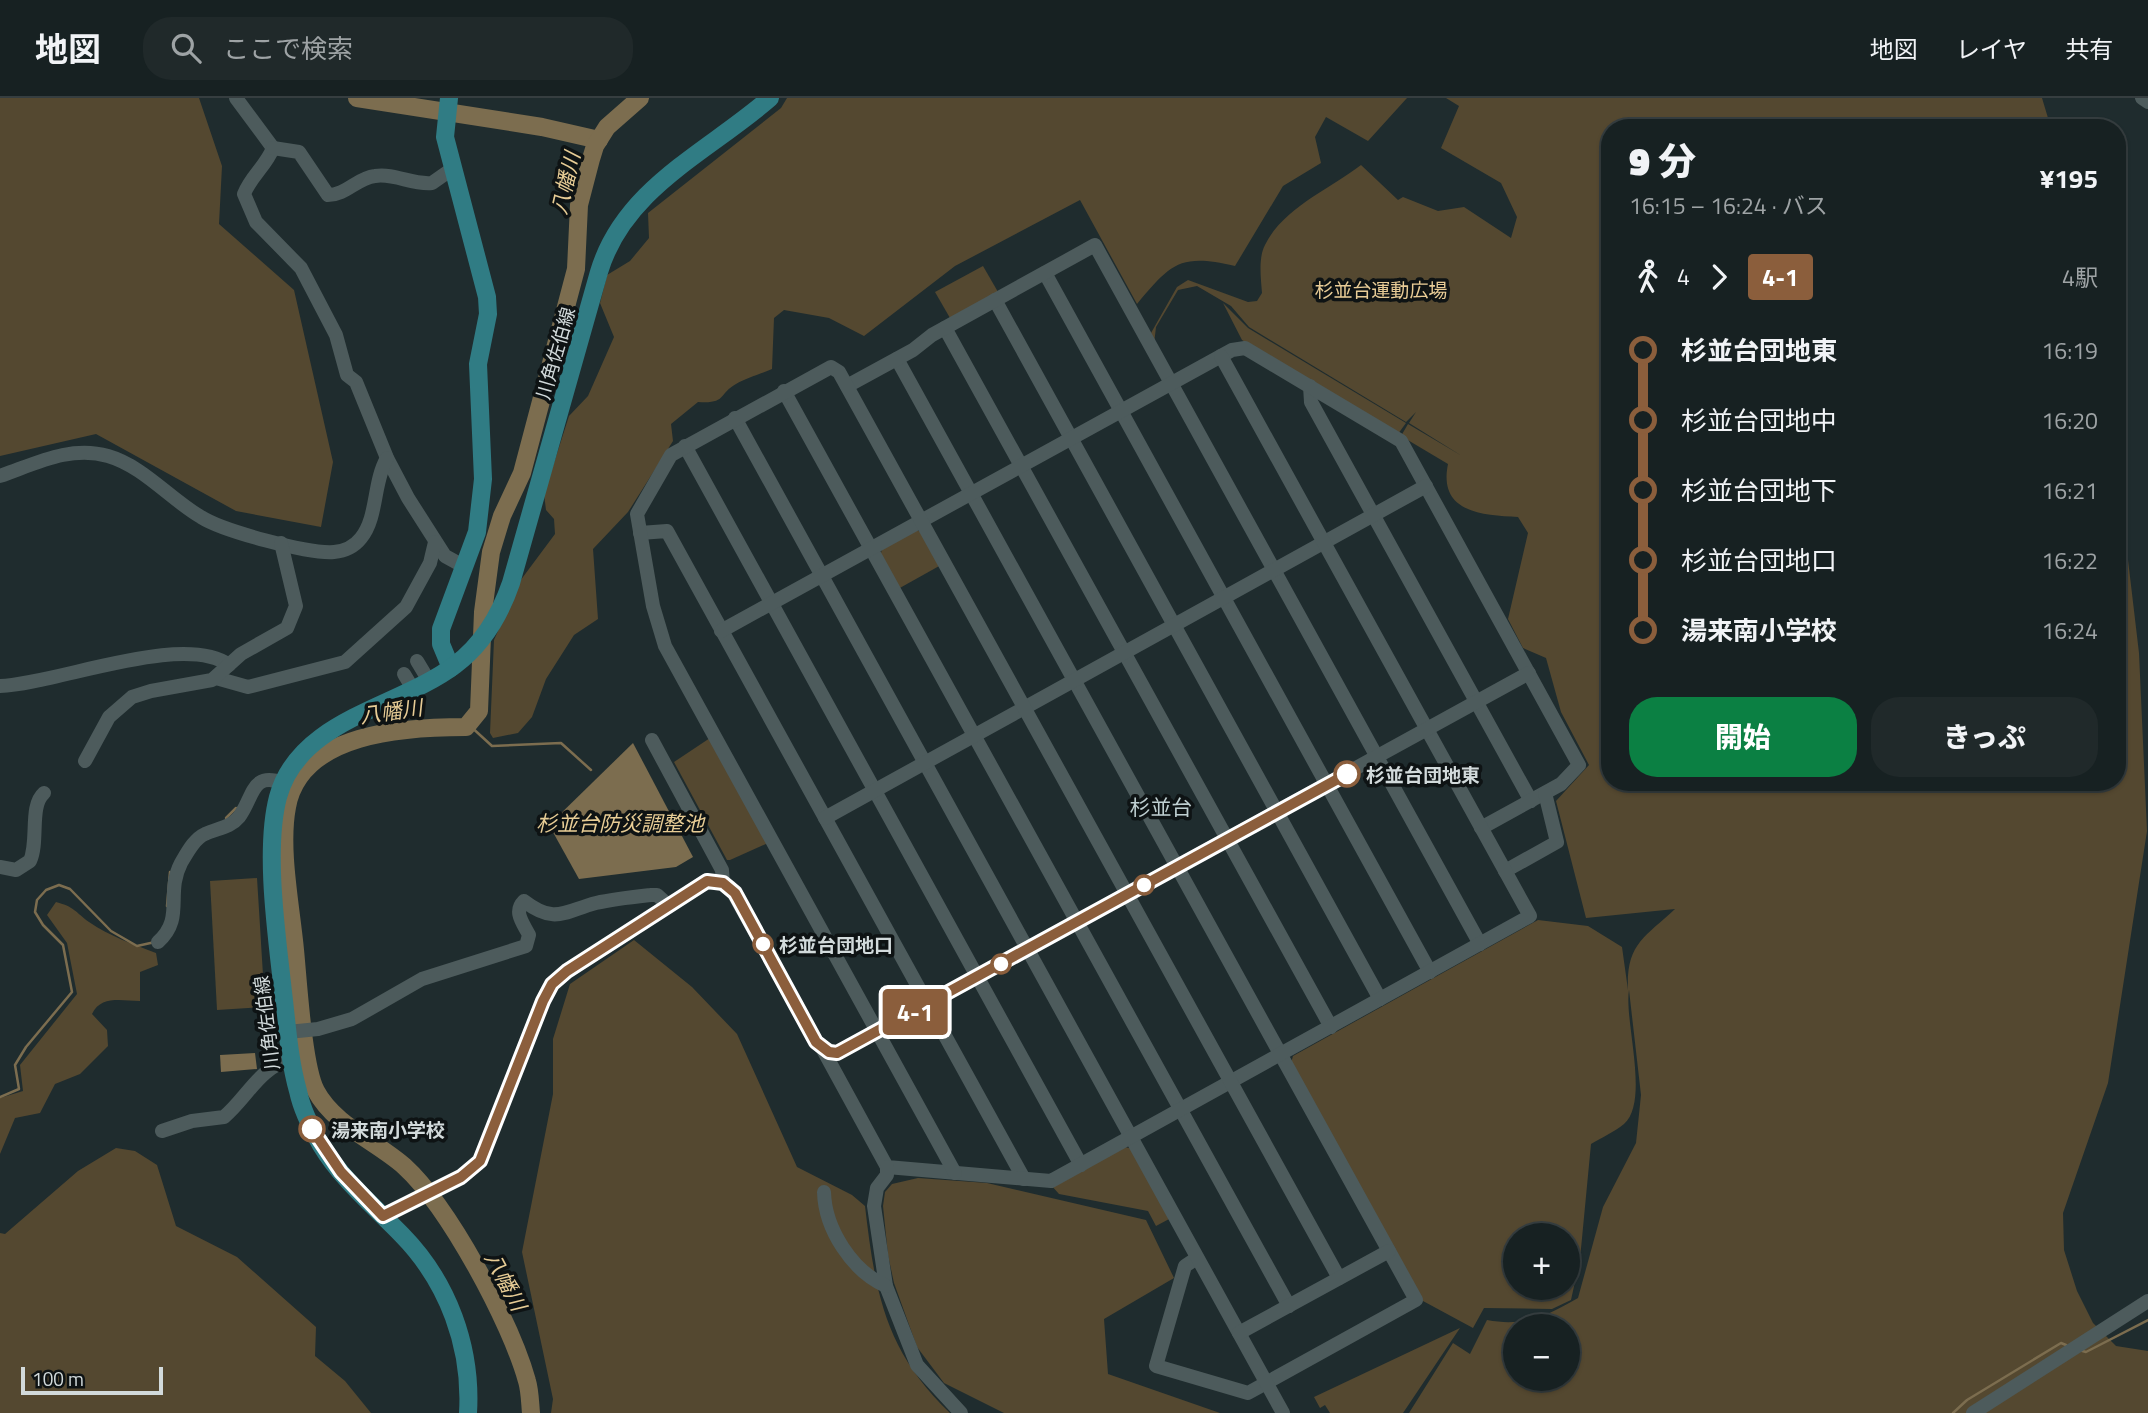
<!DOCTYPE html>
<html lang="ja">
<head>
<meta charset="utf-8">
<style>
	:root { --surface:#172122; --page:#20292a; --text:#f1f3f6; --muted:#9ea3a5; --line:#363e40; --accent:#0b8043 }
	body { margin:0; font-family:"Titillium Web","Noto Sans JP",sans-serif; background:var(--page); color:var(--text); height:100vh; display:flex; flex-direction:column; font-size:26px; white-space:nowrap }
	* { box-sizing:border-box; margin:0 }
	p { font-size:23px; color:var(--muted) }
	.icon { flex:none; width:38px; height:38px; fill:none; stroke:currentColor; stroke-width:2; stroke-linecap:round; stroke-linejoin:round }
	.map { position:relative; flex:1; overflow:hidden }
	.drawer { position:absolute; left:1601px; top:21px; width:525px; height:672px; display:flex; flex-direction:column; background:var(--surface); border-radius:28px; box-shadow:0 2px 5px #0004,0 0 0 2px var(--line) }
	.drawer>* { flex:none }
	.badge { padding:0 14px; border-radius:5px; font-size:24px; line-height:46px }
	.controls { position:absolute; left:1503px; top:1125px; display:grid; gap:14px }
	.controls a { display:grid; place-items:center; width:77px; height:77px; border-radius:50%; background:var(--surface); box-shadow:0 2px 5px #0004,0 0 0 2px var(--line); font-size:35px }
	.scale { position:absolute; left:21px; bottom:18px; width:142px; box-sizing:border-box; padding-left:7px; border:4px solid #d2dadb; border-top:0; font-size:19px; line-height:24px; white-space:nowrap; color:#d2dadb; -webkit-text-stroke:5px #0e1314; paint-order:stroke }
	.map>.badge { position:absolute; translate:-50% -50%; box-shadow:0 0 0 4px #fff }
	.legs { display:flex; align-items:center; gap:10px; height:77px; padding:0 28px; font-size:23px }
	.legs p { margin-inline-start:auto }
	.head { display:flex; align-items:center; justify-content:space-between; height:119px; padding:0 28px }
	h1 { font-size:38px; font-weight:800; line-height:52px }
	.primary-button { display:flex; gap:14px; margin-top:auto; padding:14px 28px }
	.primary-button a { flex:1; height:80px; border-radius:28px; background:var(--accent); color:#fff; font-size:28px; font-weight:800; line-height:80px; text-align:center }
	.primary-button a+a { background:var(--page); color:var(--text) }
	ul { padding:0 28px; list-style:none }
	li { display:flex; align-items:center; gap:24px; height:70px; font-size:26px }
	li i { display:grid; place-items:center; width:10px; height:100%; margin:0 9px; background:currentColor }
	li i::after { content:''; width:18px; height:18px; margin:-9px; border:5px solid; border-radius:50%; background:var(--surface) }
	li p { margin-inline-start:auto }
	li:first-child i { background:linear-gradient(#0000 50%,currentColor 0) }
	li:last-child i { background:linear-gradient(currentColor 50%,#0000 0) }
	header { display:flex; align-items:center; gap:42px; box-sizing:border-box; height:98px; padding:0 35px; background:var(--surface); border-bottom:2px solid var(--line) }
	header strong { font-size:33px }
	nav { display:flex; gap:38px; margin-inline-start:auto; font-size:24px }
	.search { width:490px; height:63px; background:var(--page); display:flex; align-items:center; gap:18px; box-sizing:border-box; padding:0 24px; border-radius:28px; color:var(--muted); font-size:26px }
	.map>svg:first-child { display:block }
	.green { fill:#544830; fill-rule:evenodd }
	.water { fill:#7c6d4f }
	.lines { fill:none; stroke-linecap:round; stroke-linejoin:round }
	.stream { stroke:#7c6d4f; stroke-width:2.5 }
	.river { stroke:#7c6d4f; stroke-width:18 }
	.minor { stroke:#4d5b5c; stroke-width:14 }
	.major { stroke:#307c84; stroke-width:18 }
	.line-1-casing { stroke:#fff; stroke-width:16 }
	.line-1 { stroke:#8b5e3c; stroke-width:10 }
	.stop-1-dot { fill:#fff; stroke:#8b5e3c; stroke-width:3.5 }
	.labels { text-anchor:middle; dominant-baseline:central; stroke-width:7; stroke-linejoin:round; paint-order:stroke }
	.park-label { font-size:19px; fill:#e8cc96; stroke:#0e1314 }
	.street-label { font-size:19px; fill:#d2dadb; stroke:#0e1314 }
	.stop-label { font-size:19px; font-weight:bold; fill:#d2dadb; stroke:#0e1314; text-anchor:start }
	.water-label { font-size:21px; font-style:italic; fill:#e7cc95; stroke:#0e1314 }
	.neighbourhood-label { font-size:21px; fill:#bfcfd1; stroke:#0e1314 }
</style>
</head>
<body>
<header>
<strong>地図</strong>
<div class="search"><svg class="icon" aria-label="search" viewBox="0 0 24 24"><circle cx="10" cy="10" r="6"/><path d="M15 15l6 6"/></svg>ここで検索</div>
<nav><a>地図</a><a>レイヤ</a><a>共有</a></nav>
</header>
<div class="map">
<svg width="2148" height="1315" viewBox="0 0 2148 1315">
	<rect width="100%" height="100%" fill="#1f2c2e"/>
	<!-- green -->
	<g class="green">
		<polygon points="0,0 199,0 222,68 219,126 294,192 333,364 321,429 236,413 96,336 0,358"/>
		<path d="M787,0H1407L1368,43L1326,19L1315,39L1321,65L1283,88L1235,168C1179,155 1171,166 1137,206L1080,102L955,168L864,238L829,220L784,212L774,220L772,271C761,276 746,280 736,286C718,296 727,306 698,304L671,326L673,343L628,414L593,451L598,521L574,537L546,581L532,619L518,635L493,640L490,635L494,542L520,483L555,436L554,421L546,412L544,396L569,318L588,298L614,239L600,205L607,177L630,163L649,140L648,115L781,10Z"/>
		<path d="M1446,0H2042L2051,30H1610V684H2118V377L2139,555L2147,733L2108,985L2063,1115L2064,1152L2077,1193L2093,1225L2116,1248L2148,1253V1315H1409L1453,1245L1470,1256L1487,1222C1524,1229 1547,1218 1578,1200L1603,1109L1636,1045L1641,997L1629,892C1624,923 1650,1003 1624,1026C1614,1034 1601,1040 1591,1046L1580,1161L1571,1202L1552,1211L1484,1210L1473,1230L1423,1203L1291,965L1293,958L1538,822L1588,828L1622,849L1628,892C1626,846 1644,840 1675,811L1586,820L1556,703L1589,667L1561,614L1546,560L1523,550L1508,521L1528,435L1518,419C1482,417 1438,415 1448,366L1401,338L1408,326L1462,358L1409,325L1416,314L1406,324L1249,229L1231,208L1197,188L1178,192L1156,229L1154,246L1151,235L1177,189L1188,182L1248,204L1257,203L1262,195C1261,181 1258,160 1265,147C1283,110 1330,91 1361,67L1398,102L1403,99L1438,113L1464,109L1511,140L1517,119L1501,85L1441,50L1459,8ZM1516,1138H1568V1190H1516ZM1516,1228H1568V1281H1516Z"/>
		<polygon points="983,168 998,194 950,220 935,194"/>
		<polygon points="1223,205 1248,230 1406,325 1398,336 1242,242"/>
		<polygon points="916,432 924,435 941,467 898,491 880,459 882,451"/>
		<polygon points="710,640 768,745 730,762 727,762 674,664"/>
		<polygon points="257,780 265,909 217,912 210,783"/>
		<path d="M56,804C75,809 75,814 89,824C109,838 133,846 156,855L158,867L140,874V903C122,903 101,897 92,916L107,932L108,948L80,976L55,986L40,1015L15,1020L0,1056V1000L23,993L20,967L77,896L67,845L47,817Z"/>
		<path d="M634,842L692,889L737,936L797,1069L852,1097L865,1108C875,1194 885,1253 950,1315H551L553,1301L522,1154L553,996V941L570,886Z"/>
		<polygon points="1125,1049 1133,1051 1171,1120 1156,1128 1148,1113 1059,1096 1051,1087"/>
		<polygon points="116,1050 135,1053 157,1067 176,1128 237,1159 316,1229 315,1258 345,1283 371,1315 0,1315 0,1135 5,1136 78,1073"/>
		<polygon points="918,1080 987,1085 1146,1122 1174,1180 1104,1221 1108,1276 1220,1315 1004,1315 944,1285 917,1249 894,1185 888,1157 883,1108 885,1094 892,1086"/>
		<polygon points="1460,1230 1403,1315 1330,1315 1325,1307 1320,1310 1314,1299"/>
	</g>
	<!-- water -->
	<g class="water">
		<polygon points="633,645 693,759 676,769 579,781 549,727"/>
		<polygon points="255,955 257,971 221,974 220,957"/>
	</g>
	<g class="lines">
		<!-- stream -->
		<g class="stream">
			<polyline points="468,626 492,648 561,645 591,672"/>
			<polyline points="226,720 236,710"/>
			<polyline points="167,808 170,774"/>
			<polyline points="0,999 19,991 15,967 26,949 72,894 63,847 43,827 35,814 37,802 46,792 59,787 70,791 111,833 137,848 155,844"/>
			<polyline points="2079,1252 2086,1254 2148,1222"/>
			<polyline points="1953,1315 1967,1302 2061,1245 2066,1247"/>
		</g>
		<!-- river -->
		<g class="river">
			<polyline points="357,0 542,29 599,42"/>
			<path d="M531,1315C530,1305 530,1293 527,1283C511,1225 449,1109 404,1068C377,1044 334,1027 316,993C303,969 298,882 295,852C291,809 279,751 287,709C300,634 407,629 466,629L479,613L483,514L491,454L502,418L522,375L576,171L579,107L591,61L595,48L607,29L640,0"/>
		</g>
		<!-- minor -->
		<g class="minor">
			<path d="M236,0L273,50C266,68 251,78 244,96L256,124L301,170L336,237L347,277L356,284L387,360L408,400L445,458L465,469"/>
			<polyline points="2142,0 2148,4"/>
			<path d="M273,50L299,54L328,97C346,97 357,80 375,78C395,75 412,87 432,85L452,71"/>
			<polyline points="1045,175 1430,874"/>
			<polyline points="995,202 1380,901"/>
			<polyline points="945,230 1331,929"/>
			<polyline points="897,261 1416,1202 1248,1295 1156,1268 1185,1168 1197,1160"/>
			<polyline points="847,288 913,252 932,237 1095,147 1480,846"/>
			<polyline points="1310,288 1311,304 1531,703"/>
			<polyline points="784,293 1289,1208"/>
			<polyline points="735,320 1283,1315"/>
			<polyline points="685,348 1081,1067"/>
			<path d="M0,378C35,366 70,347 108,358C143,368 170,401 201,419C223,433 308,456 334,454C345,453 354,449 361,440C378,419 373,384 387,360"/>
			<polyline points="640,435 667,433 1024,1081"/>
			<polyline points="721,533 1232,252 1245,250 1401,343 1579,667 1561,686 1481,730"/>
			<polyline points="417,563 429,583"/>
			<polyline points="404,576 413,591"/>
			<polyline points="216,580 248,589 345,564 406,509 430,465 435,444"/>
			<path d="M0,588C56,586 183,534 229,567"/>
			<polyline points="652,642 722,772 723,785"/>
			<polyline points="85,663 109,619 132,599 151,593 212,582 241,556 287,530 296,508 281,445"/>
			<polyline points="825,720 1426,388"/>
			<path d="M0,769L16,772L30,763C39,743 29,708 44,695"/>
			<polyline points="1505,773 1557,744 1545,695"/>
			<path d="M158,844C185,820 165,796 181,765C187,755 194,741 205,736C217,730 230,730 239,719C254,699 251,673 283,685"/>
			<path d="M288,934L318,931L352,921L422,881L526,848L529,837C523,825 513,814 524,803C555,827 565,813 596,805C614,801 633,799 651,797H657L668,807"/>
			<polyline points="822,950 887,1069 1051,1083 1530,818 1221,258"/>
			<path d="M162,1033L192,1023L224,1019C247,1000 260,968 291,962"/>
			<polyline points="887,1069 887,1077 877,1090 874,1108 886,1188 917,1267 961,1315"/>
			<polyline points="955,1075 665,548 653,508 637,416 671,357 831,269 839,274 1339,1180"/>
			<path d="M824,1094C825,1131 852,1173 886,1188"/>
			<polyline points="383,1118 461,1079 480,1063 543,903 552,886 567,873 700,787 715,783 730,789 816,944 822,950 837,955 1529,575"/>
			<polyline points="1239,1235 1389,1153"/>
			<polyline points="1973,1315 2148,1203"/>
		</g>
		<!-- major -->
		<g class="major">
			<polyline points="449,0 445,39 487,199 488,216 478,266 483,381 477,434 441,531 441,546 451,570"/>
			<path d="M468,1315C472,1249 448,1184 402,1137C374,1108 342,1082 321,1047C311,1030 302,1012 298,993C289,961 287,927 283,894C277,839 264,752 278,699C299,621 398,610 455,567C483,546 500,517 511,485L599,174C624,90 708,54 770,0"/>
		</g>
	</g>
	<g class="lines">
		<!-- line-1 casing -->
		<g class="line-1-casing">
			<polyline id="line-1" points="312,1031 341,1074 383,1118 461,1079 480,1063 543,903 552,886 567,873 707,783 723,785 735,795 816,944 829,954 837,955 1347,676"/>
		</g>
		<!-- line-1 -->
		<use href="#line-1" class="line-1"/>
	</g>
	<!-- markers -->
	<g class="stop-1-dot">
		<circle cx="1347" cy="676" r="12"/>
		<circle cx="1144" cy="787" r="9"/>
		<circle cx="763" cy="846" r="9"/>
		<circle cx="1001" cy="866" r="9"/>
		<circle cx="312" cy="1031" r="12"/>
	</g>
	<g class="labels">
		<!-- park labels -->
		<g class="park-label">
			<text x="1381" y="191">杉並台運動広場</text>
		</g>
		<!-- street labels -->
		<g class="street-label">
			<text transform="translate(555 255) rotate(-74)">川角佐伯線</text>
			<text transform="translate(266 925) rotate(-97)">川角佐伯線</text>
		</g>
		<!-- stop labels -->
		<g class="stop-label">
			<text x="1366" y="676">杉並台団地東</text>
			<text x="779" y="846">杉並台団地口</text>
			<text x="331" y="1031">湯来南小学校</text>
		</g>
		<!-- water labels -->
		<g class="water-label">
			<text transform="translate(565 85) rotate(-77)">八幡川</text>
			<text transform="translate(391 613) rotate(-8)">八幡川</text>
			<text x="620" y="725">杉並台防災調整池</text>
			<text transform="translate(506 1183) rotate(62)">八幡川</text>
		</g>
		<!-- neighbourhood labels -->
		<g class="neighbourhood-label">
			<text x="1161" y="709">杉並台</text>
		</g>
	</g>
</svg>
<div class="controls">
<a>+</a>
<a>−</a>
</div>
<div class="scale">100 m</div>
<b class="badge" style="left:915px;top:914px;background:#8b5e3c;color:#fff">4-1</b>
<section class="drawer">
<div class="head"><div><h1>9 分</h1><p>16:15 – 16:24 · バス</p></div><b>¥195</b></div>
<div class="legs"><svg class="icon" aria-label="walk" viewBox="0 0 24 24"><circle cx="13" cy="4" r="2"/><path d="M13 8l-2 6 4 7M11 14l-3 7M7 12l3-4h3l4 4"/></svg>4<svg class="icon" aria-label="forward" viewBox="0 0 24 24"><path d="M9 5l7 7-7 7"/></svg><b class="badge" style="background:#8b5e3c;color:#fff">4-1</b><p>4駅</p></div>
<ul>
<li><i style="color:#8b5e3c"></i><b>杉並台団地東</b><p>16:19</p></li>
<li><i style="color:#8b5e3c"></i><span>杉並台団地中</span><p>16:20</p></li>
<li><i style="color:#8b5e3c"></i><span>杉並台団地下</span><p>16:21</p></li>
<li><i style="color:#8b5e3c"></i><span>杉並台団地口</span><p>16:22</p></li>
<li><i style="color:#8b5e3c"></i><b>湯来南小学校</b><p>16:24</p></li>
</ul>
<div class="primary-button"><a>開始</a><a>きっぷ</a></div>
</section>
</div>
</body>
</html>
